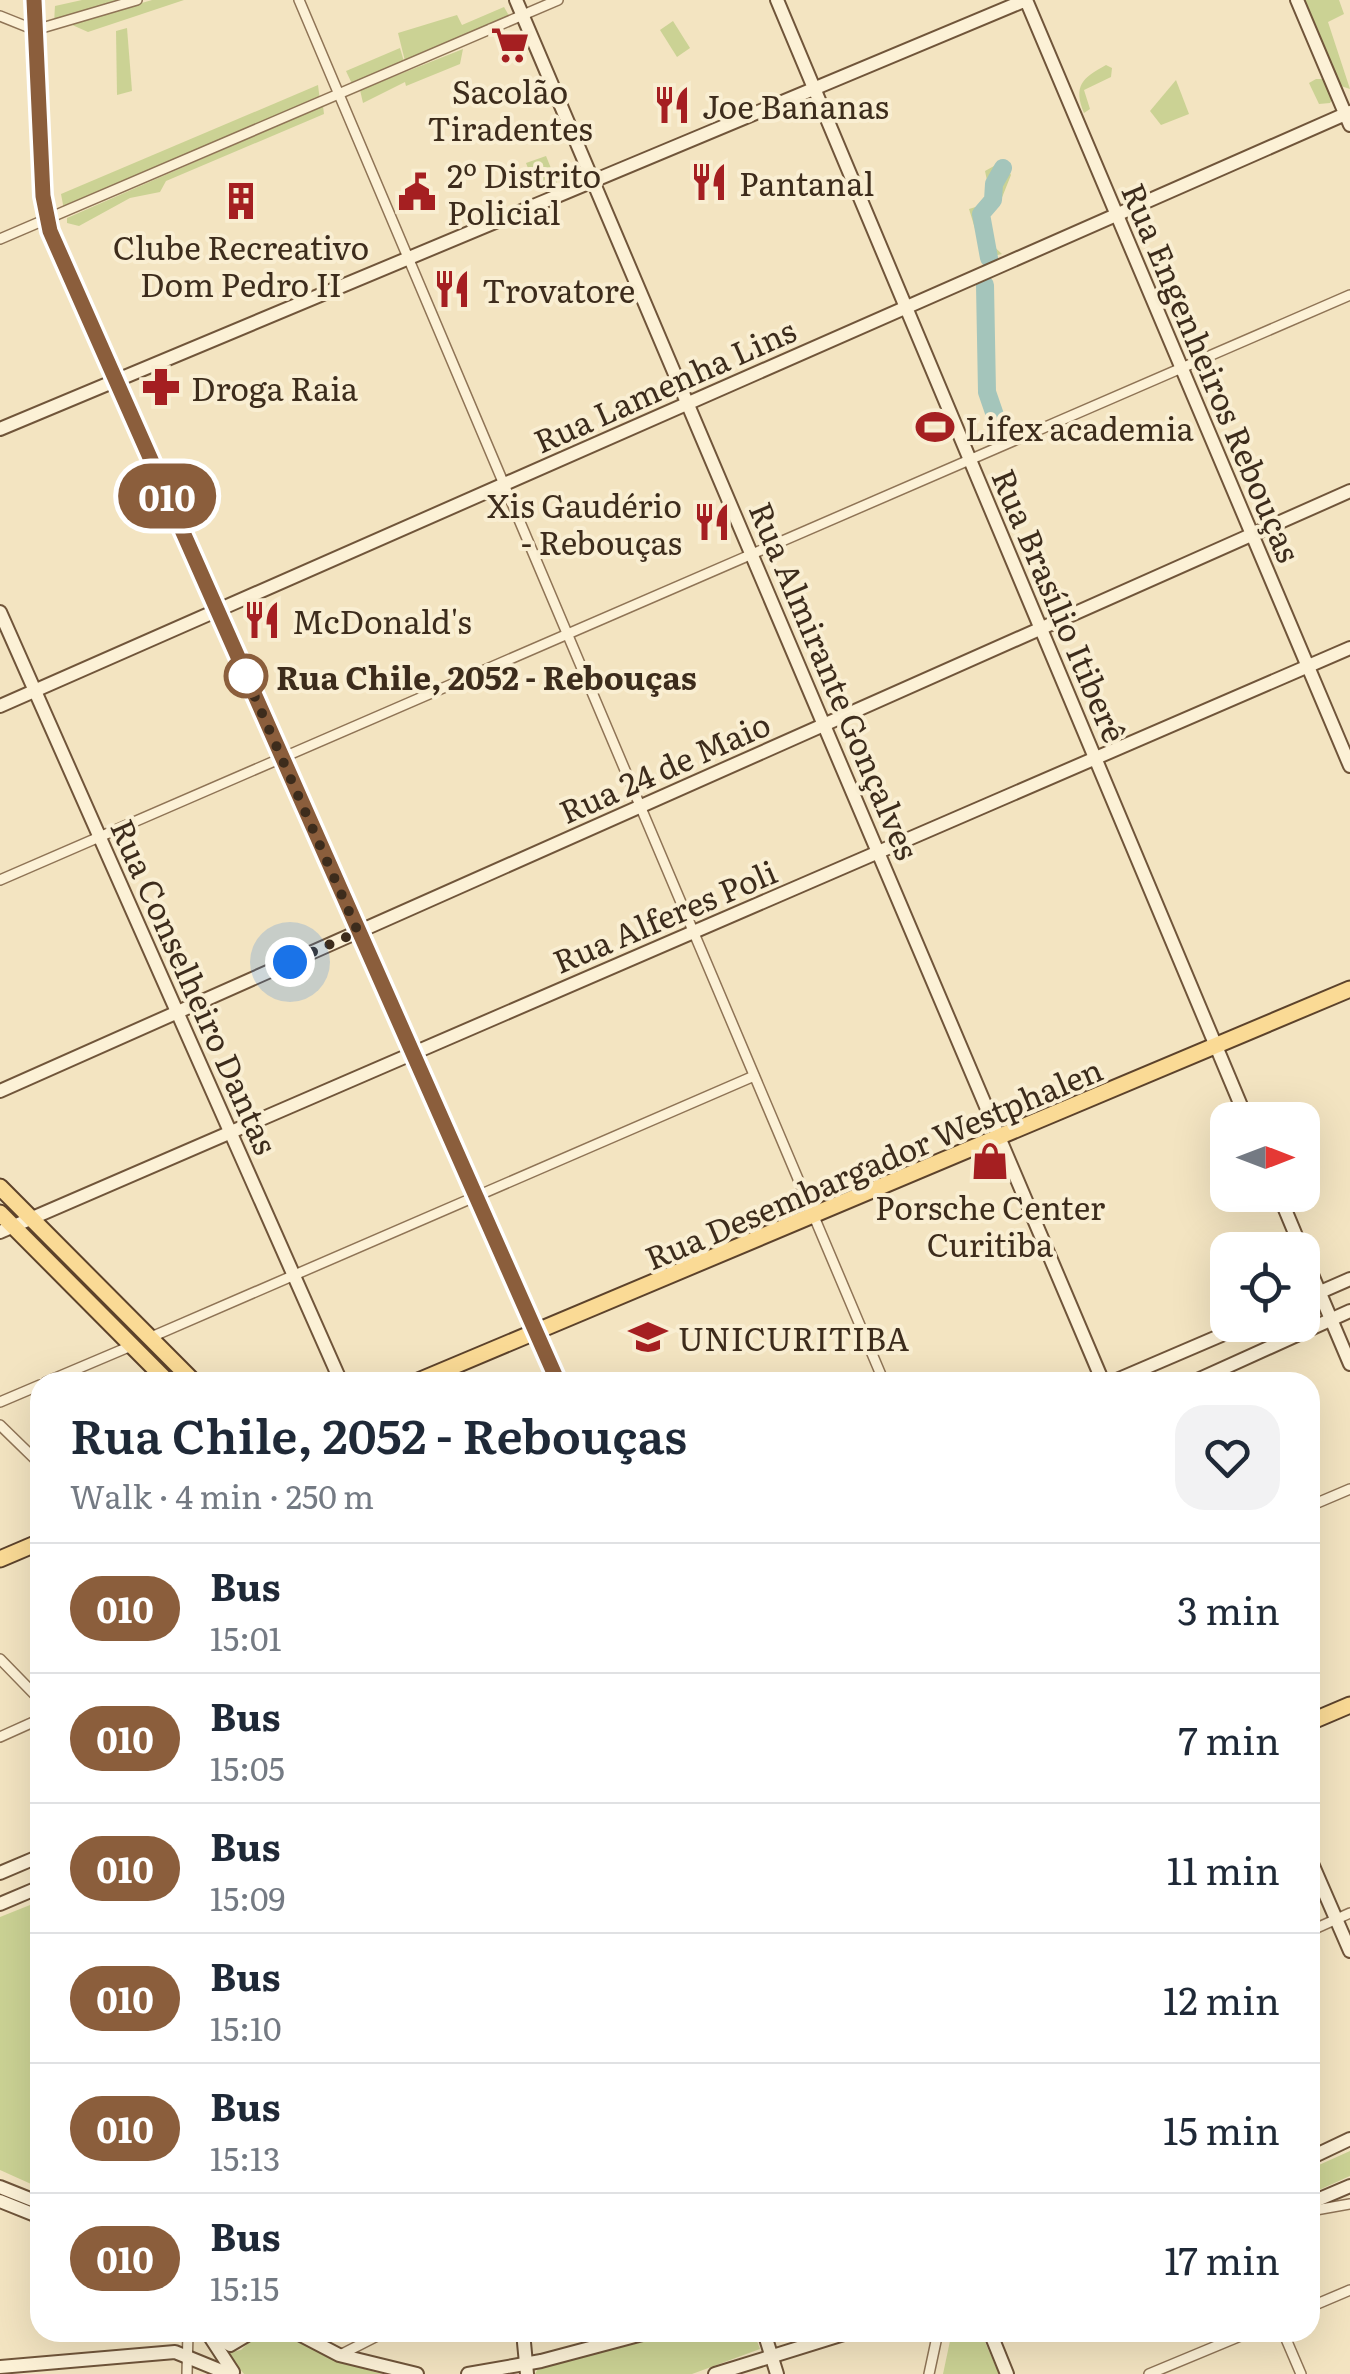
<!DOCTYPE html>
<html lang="en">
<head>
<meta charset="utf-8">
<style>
	:root { --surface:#fff; --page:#f2f2f3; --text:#1f2937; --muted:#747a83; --line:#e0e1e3 }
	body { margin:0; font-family:Literata,serif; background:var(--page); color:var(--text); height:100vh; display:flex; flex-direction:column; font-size:38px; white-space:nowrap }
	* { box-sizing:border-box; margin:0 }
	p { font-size:32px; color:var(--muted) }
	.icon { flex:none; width:55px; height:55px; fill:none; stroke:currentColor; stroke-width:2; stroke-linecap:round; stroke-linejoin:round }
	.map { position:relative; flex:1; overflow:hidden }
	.side { position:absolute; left:30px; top:1372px; width:1290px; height:970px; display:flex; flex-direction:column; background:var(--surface); border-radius:30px; box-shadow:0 10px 40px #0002 }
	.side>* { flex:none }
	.badge { padding:0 20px; border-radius:32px; font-size:35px; line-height:65px }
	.needle { width:65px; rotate:90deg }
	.fabs { position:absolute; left:1210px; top:1102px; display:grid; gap:20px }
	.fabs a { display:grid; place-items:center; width:110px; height:110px; border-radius:20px; background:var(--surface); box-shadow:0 10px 40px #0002; font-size:50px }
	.you { position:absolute; width:50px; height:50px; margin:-25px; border:8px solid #fff; border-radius:50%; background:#1a73e8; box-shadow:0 0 0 15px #1a73e833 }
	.map>.badge { position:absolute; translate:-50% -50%; box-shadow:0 0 0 5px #fff }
	.round { display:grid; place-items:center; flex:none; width:105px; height:105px; border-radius:30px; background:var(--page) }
	.summary { display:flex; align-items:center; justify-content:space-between; height:170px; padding:0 40px }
	h1 { font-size:48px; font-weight:600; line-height:75px }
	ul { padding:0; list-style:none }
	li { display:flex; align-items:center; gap:30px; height:130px; padding:0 40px; border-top:2px solid var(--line) }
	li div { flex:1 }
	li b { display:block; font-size:38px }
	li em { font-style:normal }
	li .badge { min-width:110px; font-weight:700; text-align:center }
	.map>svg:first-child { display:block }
	.green { fill:#cbd294 }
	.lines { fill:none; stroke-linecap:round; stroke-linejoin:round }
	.river { stroke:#a4c5bb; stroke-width:18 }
	.street-casing { stroke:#8f7456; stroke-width:12 }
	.secondary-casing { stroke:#70553a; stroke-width:16 }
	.primary-casing { stroke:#5c422b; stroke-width:19 }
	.street { stroke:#fcf1d6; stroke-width:9 }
	.secondary { stroke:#fcf1d6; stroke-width:12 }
	.primary { stroke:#fada95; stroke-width:15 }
	.line-casing { stroke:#fff; stroke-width:22 }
	.line { stroke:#8b5e3c; stroke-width:15 }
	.walk { stroke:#3d2c1c; stroke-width:10; stroke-dasharray:0 18 }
	.stop-dot { fill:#fff; stroke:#8b5e3c; stroke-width:5 }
	.labels { text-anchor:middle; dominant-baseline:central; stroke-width:8; stroke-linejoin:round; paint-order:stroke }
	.poi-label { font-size:32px; fill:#3d2c1c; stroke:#f9eed2; text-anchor:start }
	.street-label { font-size:32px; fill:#3d2c1c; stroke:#f9eed2 }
	.stop-label { font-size:32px; font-weight:bold; fill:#3d2c1c; stroke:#f9eed2; text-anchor:start }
</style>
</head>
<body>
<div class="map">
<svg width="1350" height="2374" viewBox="0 0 1350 2374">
	<rect width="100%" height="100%" fill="#f3e4c1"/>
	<!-- green -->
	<g class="green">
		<polygon points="82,0 130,0 54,23 55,6"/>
		<polygon points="152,0 184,0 88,32 70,24"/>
		<polygon points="1305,0 1339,0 1344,14 1328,22 1350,89 1341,86"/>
		<polygon points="504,7 512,21 406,65 398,33 457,15 462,25"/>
		<polygon points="673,21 690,48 677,57 660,30"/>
		<polygon points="127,28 132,91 117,95 116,31"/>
		<polygon points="400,48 405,65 353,86 346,71"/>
		<polygon points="463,49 460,64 406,86 405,82 363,103 360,90"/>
		<path d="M1106,65L1112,68L1111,77L1084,90L1090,109L1084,113C1073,86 1082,78 1106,65Z"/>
		<polygon points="1316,79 1324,79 1333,98 1330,103 1319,104 1309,83"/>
		<polygon points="1176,80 1189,114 1161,125 1150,111"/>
		<polygon points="318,85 320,101 65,215 61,194"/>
		<polygon points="323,106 324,114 166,181 160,192 130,198 79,226 67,223 67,218"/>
		<polygon points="546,156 557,183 537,191 526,163"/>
		<polygon points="1003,161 1011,175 999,205 985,220 989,242 1002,254 984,258 969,209 979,206 989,190 985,171"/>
		<polygon points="40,1901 40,2188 0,2170 0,1917"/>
		<polygon points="1350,2151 1350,2176 1310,2194 1310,2169"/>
		<path d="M258,2333C301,2333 339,2365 383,2374H244L227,2353L241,2350Z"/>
		<polygon points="680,2333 754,2333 760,2349 692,2374 535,2374 539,2367"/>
		<polygon points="944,2333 981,2333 999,2374 943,2374 950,2341"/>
	</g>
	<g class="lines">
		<!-- river -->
		<g class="river">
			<polyline points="989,258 981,214 993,200 994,184 1003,168"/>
			<polyline points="985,285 987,392 999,427"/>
		</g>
		<!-- street casing -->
		<g class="street-casing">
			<g id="street">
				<polyline points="299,0 884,1382"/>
				<polyline points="0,16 35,30 137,0"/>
				<polyline points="0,239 558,0"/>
				<polyline points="0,880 1350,295"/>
				<polyline points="149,1338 754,1076"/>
				<polyline points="46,1382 131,1346"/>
				<polyline points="0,1402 40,1385"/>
				<polyline points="0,1425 40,1464"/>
				<polyline points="1310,1506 1350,1489"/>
				<polyline points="0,1659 40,1700"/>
				<polyline points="0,1737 40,1719"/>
				<polyline points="1310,1931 1350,1913"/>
				<polyline points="1310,2211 1350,2204"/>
				<polyline points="1310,2307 1350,2290"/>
				<polyline points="1283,2332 1301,2374"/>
				<polyline points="342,2354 385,2332"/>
				<polyline points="187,2374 188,2332"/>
				<polyline points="929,2374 938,2332"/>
				<polyline points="1149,2374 1250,2332"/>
			</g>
		</g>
		<!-- secondary casing -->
		<g class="secondary-casing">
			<g id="secondary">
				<polyline points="34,0 43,196 51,233 558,1382"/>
				<polyline points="516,0 1103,1382"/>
				<polyline points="777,0 1247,1120"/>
				<polyline points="1297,0 1350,125"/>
				<polyline points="0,429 1026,0 1350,766"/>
				<polyline points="0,612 341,1382"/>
				<polyline points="0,706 1350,112"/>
				<polyline points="0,1091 1350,491"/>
				<polyline points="1279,1195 1302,1250"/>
				<polyline points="0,1232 1350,648"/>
				<polyline points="1302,1251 1350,1364"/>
				<polyline points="1302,1300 1350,1279"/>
				<polyline points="1112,1382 1245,1325"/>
				<polyline points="1193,1382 1350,1311"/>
				<polyline points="1310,1859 1350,1951"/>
				<polyline points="0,1873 40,1856"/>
				<polyline points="0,1904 40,1887"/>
				<polyline points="1310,2158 1350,2139"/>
				<polyline points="0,2187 40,2203"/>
				<polyline points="0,2201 40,2217"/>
				<polyline points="1310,2203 1350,2186"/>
				<polyline points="207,2332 233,2372"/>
				<polyline points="295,2332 339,2355 417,2374"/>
				<polyline points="523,2332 527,2374"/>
				<polyline points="764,2332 777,2374"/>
				<polyline points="990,2332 1007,2374"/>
				<polyline points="212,2334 230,2345 252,2332"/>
				<polyline points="0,2367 175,2352 229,2374"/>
				<polyline points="468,2374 541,2361 650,2332"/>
				<polyline points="715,2374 850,2332"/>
			</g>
		</g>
		<!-- primary casing -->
		<g class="primary-casing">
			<g id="primary">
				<polyline points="0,1187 194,1382"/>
				<polyline points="0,1213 168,1382"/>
				<polyline points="416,1382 1350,989"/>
				<polyline points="0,1559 40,1542"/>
				<polyline points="1310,1722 1350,1705"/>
			</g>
		</g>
		<!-- street -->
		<use href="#street" class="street"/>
		<!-- secondary -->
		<use href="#secondary" class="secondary"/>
		<!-- primary -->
		<use href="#primary" class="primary"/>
	</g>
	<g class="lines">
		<!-- line casing -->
		<g class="line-casing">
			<polyline id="line" points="34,0 43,196 50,231 558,1382"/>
		</g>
		<!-- line -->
		<use href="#line" class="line"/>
		<!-- walk -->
		<polyline class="walk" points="246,676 243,670 358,932 290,962"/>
	</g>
	<!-- icons -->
	<defs>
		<g id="supermarket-bare" transform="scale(3)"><path d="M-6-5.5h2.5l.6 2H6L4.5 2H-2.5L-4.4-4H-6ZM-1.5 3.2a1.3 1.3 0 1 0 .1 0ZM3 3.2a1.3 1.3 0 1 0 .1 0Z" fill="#a51f21" stroke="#f9eed2" stroke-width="2.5" paint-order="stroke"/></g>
		<g id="restaurant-bare" transform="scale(3)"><path d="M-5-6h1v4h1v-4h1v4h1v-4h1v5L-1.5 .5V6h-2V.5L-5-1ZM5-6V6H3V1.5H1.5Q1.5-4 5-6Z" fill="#a51f21" stroke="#f9eed2" stroke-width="2.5" paint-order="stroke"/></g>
		<g id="civic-bare" transform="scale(3)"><path d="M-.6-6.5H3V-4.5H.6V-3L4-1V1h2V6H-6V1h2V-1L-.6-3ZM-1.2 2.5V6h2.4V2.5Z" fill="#a51f21" stroke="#f9eed2" stroke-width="2.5" paint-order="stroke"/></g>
		<g id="building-bare" transform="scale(3)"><path d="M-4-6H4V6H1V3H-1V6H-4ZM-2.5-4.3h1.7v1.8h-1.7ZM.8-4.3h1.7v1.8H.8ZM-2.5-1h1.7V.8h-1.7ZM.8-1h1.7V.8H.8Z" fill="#a51f21" stroke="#f9eed2" stroke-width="2.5" paint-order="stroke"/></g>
		<g id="pharmacy-bare" transform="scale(3)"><path d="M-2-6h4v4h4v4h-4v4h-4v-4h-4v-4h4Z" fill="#a51f21" stroke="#f9eed2" stroke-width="2.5" paint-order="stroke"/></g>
		<g id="stadium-bare" transform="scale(3)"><path d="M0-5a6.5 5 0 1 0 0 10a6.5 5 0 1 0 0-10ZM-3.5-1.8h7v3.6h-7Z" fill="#a51f21" stroke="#f9eed2" stroke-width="2.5" paint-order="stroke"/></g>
		<g id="shop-bare" transform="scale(3)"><path d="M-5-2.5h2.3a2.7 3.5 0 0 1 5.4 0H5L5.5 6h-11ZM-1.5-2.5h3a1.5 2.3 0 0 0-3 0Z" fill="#a51f21" stroke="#f9eed2" stroke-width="2.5" paint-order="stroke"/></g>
		<g id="university-bare" transform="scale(3)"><path d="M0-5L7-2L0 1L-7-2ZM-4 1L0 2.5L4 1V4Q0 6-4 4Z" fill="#a51f21" stroke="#f9eed2" stroke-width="2.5" paint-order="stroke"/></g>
	</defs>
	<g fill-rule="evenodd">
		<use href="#supermarket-bare" x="510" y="45"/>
		<use href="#restaurant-bare" x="672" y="105"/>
		<use href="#restaurant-bare" x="709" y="182"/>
		<use href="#civic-bare" x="417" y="192"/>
		<use href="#building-bare" x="241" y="201"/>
		<use href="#restaurant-bare" x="452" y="289"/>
		<use href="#pharmacy-bare" x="161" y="387"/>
		<use href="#stadium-bare" x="935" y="427"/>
		<use href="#restaurant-bare" x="712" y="522"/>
		<use href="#restaurant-bare" x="262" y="620"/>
		<use href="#shop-bare" x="990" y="1161"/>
		<use href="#university-bare" x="648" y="1337"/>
	</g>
	<!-- markers -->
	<circle class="stop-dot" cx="246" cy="676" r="20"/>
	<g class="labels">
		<!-- poi labels -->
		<g class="poi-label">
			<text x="510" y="90" text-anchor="middle">Sacolão<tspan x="510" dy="37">Tiradentes</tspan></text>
			<text x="702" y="105">Joe Bananas</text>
			<text x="447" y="174">2º Distrito<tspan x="447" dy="37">Policial</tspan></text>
			<text x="739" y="182">Pantanal</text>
			<text x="241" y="246" text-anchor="middle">Clube Recreativo<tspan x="241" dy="37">Dom Pedro II</tspan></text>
			<text x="482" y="289">Trovatore</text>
			<text x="191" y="387">Droga Raia</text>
			<text x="965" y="427">Lifex academia</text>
			<text x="682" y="504" text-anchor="end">Xis Gaudério<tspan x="682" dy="37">- Rebouças</tspan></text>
			<text x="292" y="620">McDonald's</text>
			<text x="990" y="1206" text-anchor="middle">Porsche Center<tspan x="990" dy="37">Curitiba</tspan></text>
			<text x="678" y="1337">UNICURITIBA</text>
		</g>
		<!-- street labels -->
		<g class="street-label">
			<text transform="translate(1213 372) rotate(67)">Rua Engenheiros Rebouças</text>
			<text transform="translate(664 384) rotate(-24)">Rua Lamenha Lins</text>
			<text transform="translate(1061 605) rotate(67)">Rua Brasílio Itiberê</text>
			<text transform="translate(836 680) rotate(67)">Rua Almirante Gonçalves</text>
			<text transform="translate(664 766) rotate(-24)">Rua 24 de Maio</text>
			<text transform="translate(664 915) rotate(-23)">Rua Alferes Poli</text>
			<text transform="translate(196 986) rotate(66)">Rua Conselheiro Dantas</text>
			<text transform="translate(873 1162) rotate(-23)">Rua Desembargador Westphalen</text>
		</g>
		<!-- stop labels -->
		<g class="stop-label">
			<text x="276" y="676">Rua Chile, 2052 - Rebouças</text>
		</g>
	</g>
</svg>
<div class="fabs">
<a><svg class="needle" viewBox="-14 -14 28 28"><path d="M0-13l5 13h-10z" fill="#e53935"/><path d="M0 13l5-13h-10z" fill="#747a83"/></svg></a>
<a><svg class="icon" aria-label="locate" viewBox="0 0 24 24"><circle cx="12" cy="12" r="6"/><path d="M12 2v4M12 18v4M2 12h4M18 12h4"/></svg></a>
</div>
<div class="you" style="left:290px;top:962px"></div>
<b class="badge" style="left:167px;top:496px;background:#8b5e3c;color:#fff">010</b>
<section class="side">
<div class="summary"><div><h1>Rua Chile, 2052 - Rebouças</h1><p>Walk · 4 min · 250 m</p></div><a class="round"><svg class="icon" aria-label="heart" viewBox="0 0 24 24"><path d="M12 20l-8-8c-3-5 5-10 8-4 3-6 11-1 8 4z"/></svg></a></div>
<ul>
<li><span class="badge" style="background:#8b5e3c;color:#fff">010</span><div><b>Bus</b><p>15:01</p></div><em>3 min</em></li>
<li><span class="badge" style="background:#8b5e3c;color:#fff">010</span><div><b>Bus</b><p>15:05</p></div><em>7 min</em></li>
<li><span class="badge" style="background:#8b5e3c;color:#fff">010</span><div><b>Bus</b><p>15:09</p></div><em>11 min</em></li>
<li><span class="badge" style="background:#8b5e3c;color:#fff">010</span><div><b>Bus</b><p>15:10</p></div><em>12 min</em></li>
<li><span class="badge" style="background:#8b5e3c;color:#fff">010</span><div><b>Bus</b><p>15:13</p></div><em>15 min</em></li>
<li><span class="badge" style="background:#8b5e3c;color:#fff">010</span><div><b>Bus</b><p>15:15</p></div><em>17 min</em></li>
</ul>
</section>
</div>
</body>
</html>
